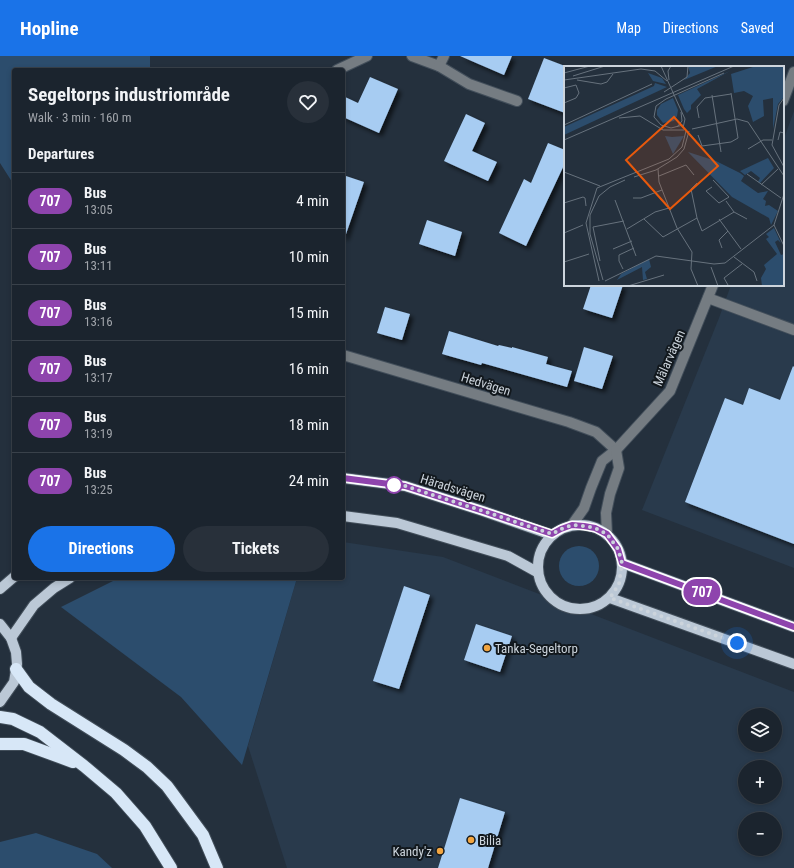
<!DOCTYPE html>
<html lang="en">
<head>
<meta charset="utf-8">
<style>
	:root { --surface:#1b242e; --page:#28303a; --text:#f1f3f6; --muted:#a0a4aa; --line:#39414a; --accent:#1a73e8 }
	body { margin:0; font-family:"Roboto Condensed",sans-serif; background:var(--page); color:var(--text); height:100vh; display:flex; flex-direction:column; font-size:15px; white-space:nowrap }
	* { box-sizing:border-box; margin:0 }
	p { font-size:13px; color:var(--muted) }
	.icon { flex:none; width:22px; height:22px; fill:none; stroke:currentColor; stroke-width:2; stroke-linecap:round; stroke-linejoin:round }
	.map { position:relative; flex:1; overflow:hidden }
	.side { position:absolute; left:12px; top:12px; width:333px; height:512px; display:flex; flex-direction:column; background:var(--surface); border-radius:4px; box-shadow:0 2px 6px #0003,0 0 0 1px var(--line) }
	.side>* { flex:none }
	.badge { padding:0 8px; border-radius:13px; font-size:14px; line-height:26px }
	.buttons { position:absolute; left:738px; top:652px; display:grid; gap:8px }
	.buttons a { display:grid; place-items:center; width:44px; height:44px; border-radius:50%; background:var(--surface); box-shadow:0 2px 6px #0003,0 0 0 1px var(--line); font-size:20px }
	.you { position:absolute; width:20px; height:20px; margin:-10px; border:3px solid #fff; border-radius:50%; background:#1a73e8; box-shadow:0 0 0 6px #1a73e833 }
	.map>.badge { position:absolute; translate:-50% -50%; box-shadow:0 0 0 2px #fff }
	h2 { padding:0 16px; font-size:15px; line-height:36px }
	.round { display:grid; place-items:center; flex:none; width:42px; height:42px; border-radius:21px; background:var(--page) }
	.summary { display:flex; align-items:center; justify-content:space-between; height:68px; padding:0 16px }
	h1 { font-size:19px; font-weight:700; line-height:30px }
	.button { display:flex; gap:8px; margin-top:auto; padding:8px 16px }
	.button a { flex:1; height:46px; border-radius:24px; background:var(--accent); color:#fff; font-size:16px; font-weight:700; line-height:46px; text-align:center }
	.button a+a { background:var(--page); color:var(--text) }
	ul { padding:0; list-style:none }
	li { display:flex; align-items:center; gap:12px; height:56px; padding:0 16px; border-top:1px solid var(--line) }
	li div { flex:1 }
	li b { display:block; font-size:15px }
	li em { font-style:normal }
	li .badge { min-width:44px; font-weight:700; text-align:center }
	header { display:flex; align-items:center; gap:24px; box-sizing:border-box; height:56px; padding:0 20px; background:var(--accent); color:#fff }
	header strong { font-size:19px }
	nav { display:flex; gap:22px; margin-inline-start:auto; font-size:14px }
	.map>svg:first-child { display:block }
	.built { fill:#293a4c; fill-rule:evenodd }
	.green { fill:#2c4d6d }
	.building { fill:#a7ccf2; filter:url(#shadow) }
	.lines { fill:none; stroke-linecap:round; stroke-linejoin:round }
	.minor-casing { stroke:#424e5a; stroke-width:12 }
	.major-casing { stroke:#424e5a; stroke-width:12 }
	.highway-casing { stroke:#424e5a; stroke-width:14 }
	.minor { stroke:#757c82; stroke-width:10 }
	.major { stroke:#bbc8d6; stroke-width:10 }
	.highway { stroke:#d7e7f7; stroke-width:12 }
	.line-casing { stroke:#fff; stroke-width:9 }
	.line { stroke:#8e44ad; stroke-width:6 }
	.walk { stroke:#ccd4dc; stroke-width:4; stroke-dasharray:0 7.2 }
	.stop-dot { fill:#fff; stroke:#8e44ad; stroke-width:2 }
	.poi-dot { fill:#f2a541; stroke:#12181d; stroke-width:1.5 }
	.labels { text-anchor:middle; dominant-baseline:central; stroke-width:4; stroke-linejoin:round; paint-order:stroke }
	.street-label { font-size:13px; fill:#ccd4dc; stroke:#12181d }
	.poi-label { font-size:13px; fill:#ccd4dc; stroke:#12181d; text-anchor:start }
	.inset-road { fill:none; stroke:#67727d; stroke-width:1 }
	.view { fill:#e8590c; fill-opacity:0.15; stroke:#e8590c; stroke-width:2 }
	.inset-edge { fill:none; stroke:#ccd4dc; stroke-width:2 }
</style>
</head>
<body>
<header>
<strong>Hopline</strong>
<nav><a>Map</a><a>Directions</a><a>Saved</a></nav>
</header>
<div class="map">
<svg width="794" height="812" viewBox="0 0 794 812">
	<defs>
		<filter id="shadow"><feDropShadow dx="3.5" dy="3.5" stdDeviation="2" flood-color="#0009"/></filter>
	</defs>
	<rect width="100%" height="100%" fill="#24303d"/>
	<!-- built -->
	<g class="built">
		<polygon points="794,55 794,512 642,454 719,262 731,229 783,229 783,85"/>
		<path d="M343,486L443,501L794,636V812H287L248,690L297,522H343ZM745,659H775V689H745ZM745,711H775V741H745ZM745,763H775V793H745Z"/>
	</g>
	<!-- green -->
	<g class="green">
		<polygon points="0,0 150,0 150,14 14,14 14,129 0,107"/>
		<circle cx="579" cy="510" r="20"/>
		<polygon points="119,522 297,522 242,709 181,641 61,551"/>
		<polygon points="36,777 97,798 112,812 0,812 0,786"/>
	</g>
	<!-- building -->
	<g class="building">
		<polygon points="460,0 512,0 504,19"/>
		<polygon points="544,2 565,10 565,57 528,43"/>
		<polygon points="370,21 398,33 379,77 343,61 343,40 358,47"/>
		<polygon points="466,58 485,67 472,95 497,106 488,125 444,105"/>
		<polygon points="548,87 565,94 565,107 526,190 499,177 524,123 531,127"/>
		<polygon points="343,119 364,126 345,181 343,181"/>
		<polygon points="427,164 462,176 455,200 419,188"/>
		<polygon points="591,229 623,229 612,262 583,253"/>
		<polygon points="385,251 410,258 402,284 377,277"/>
		<polygon points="449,275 498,290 499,289 512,292 512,291 548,301 546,308 572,315 567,331 482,307 481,309 442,298"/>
		<polygon points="584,291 613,300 602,333 574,325"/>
		<polygon points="793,310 794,311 794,488 685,446 725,342 743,349 749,332 780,344"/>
		<polygon points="404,530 430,539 399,633 373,625"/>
		<polygon points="476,568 512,580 500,616 464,604"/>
		<polygon points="460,742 505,756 488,812 438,812"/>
	</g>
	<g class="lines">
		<!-- minor casing -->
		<g class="minor-casing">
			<g id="minor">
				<polyline points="412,0 439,10 444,0"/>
				<polyline points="439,10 469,28 517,45"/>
				<polyline points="337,14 367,0"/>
				<polyline points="783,45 794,16"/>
				<polyline points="708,242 794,274"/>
				<polyline points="343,299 569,366 596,376 616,394"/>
				<polyline points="572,469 584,452 591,432 602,405 616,394 670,335 713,229"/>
				<polyline points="607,478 606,457 610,438 619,412 616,394"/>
			</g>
		</g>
		<!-- major casing -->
		<g class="major-casing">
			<g id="major">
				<polyline points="343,422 405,430 483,455 552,479"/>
				<polyline points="343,460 397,467 508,500 537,516"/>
				<circle cx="580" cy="511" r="42"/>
				<polyline points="622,507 794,571"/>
				<polyline points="0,533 14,521"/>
				<polyline points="610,542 794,608"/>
				<polyline points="0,568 11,582 16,596 17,608 14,626 0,646"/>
				<polyline points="11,582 34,549 54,532 70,522"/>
			</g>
		</g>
		<!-- highway casing -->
		<g class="highway-casing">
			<g id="highway">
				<polyline points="16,613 29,631 51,648 124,694 147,711 167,730 203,779 217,812"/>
				<polyline points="0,661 13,663 40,676 84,710 116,737 145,770 171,812"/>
				<polyline points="0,688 24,688 73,706"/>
			</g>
		</g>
		<!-- minor -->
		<use href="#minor" class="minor"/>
		<!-- major -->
		<use href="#major" class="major"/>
		<!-- highway -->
		<use href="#highway" class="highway"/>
	</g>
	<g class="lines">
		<!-- line casing -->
		<g class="line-casing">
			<polyline id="line" points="343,422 405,430 483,455 552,478 561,473 572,469 584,470 595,472 607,478 618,493 622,507 794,571"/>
		</g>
		<!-- line -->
		<use href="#line" class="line"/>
		<!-- walk -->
		<polyline class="walk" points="394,429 389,428 405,430 483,455 552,478 561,473 572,469 584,470 595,472 607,478 618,493 622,507 619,528 610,542 737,587"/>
	</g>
	<!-- markers -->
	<circle class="stop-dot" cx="394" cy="429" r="8"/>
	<g class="poi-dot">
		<circle cx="487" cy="592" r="4"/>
		<circle cx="471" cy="784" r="4"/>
		<circle cx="440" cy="795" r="4"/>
	</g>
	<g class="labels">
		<!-- street labels -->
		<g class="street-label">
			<text transform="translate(669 302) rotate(-66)">Mälarvägen</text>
			<text transform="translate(486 328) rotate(17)">Hedvägen</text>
			<text transform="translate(453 432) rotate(17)">Häradsvägen</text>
		</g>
		<!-- poi labels -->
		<g class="poi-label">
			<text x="495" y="592">Tanka-Segeltorp</text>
			<text x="479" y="784">Bilia</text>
			<text x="432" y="795" text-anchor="end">Kandy'z</text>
		</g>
	</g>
	<!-- overview -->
	<g transform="translate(564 10)">
		<rect width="220" height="220" fill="#24303d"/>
		<path d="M124,0H154L120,14L126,7ZM192,0H220V31L214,38L209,63V32L199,34L200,50L189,56L184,40L189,30L180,25L170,27L167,8ZM166,5L133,23L137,29L127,39V43L123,47L120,43L114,29ZM84,7L98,12L102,18L89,15ZM91,17L103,21L0,69V61L90,20ZM109,32L114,44L113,50L110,55L99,57L93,49V44L97,38ZM101,70L108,71L120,70L109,88ZM124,86L152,95L176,107L180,110L177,115L194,127L204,125L199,133L202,135L201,140L205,139L214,145L207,159L205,152L168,131ZM204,92L210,102L196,117L194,116L196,112L187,105L181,109L176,105ZM210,162L217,177L214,174L211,176L217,189L220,188V220H198L197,212L202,203L200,199L213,188L202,173L205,171L202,168ZM85,193L87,201L81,206L83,213L79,214L78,201L53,214L57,208Z" fill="#2c4d6d"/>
		<path class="inset-road" d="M97,0L121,53L119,62M0,7L26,0M9,10L41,0M0,14L77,3L91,5L103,15M13,14L37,18L43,16L49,8M105,14L104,5L107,0M0,22L12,19L15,27L12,32L0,37M100,26L123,11L124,0M148,29L157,86M220,32L215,39L208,79L220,101M55,52L76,50L99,64H120M135,52L133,41L141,32L167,28M0,59L88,18M119,59L107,62L97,59L90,51L92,40L102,33L160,7M113,61L118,55L117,46M128,63L173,53L184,56L220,110M134,69L138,80L167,76L174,72L167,27M0,74L170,0M214,74L216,66L220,67M184,83L199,74H208M94,103L95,116L113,162L128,186L127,203L134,220M0,106L36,120M183,108L217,132M95,110L122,99L130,109M70,111L92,104L113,91L120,83L125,65M133,117L127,123L133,152L138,165L170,146M197,119L214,103M148,121L142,125L155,137L165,131L149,114M69,132H77L98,124M51,134L72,190M162,135L170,146L183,153M0,137L19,131L21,132L22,140M80,153L99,171L133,152M155,153L177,183M210,159L220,180M63,163L91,146L105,142M0,167L19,159M158,182L155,174L164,165M49,183L68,175M170,191L190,206L193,215M36,195L29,161L60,155M0,196L25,188M147,201L154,220M59,203L55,195V189L70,182M39,214L26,168V149L35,130L46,121L61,114M35,215L22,157L33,122L105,93L118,81L122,65M41,215L92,190L150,198L161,197L210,159L220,128M164,219L160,212L178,198M64,220L100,209"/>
		<path class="view" d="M110,51L154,100L106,143L62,94Z"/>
		<rect width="220" height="220" class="inset-edge"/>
	</g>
</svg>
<div class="buttons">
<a><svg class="icon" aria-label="layers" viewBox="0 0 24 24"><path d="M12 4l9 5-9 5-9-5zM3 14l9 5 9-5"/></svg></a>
<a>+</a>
<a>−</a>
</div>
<div class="you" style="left:737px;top:587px"></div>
<b class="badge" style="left:702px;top:536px;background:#8e44ad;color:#fff">707</b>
<section class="side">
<div class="summary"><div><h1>Segeltorps industriområde</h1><p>Walk · 3 min · 160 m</p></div><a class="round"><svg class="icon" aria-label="heart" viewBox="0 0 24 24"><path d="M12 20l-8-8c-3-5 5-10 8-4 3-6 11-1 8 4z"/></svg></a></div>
<h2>Departures</h2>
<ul>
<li><span class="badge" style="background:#8e44ad;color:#fff">707</span><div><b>Bus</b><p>13:05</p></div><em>4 min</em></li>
<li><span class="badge" style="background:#8e44ad;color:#fff">707</span><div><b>Bus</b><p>13:11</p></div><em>10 min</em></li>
<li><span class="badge" style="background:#8e44ad;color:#fff">707</span><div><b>Bus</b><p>13:16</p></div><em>15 min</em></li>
<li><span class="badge" style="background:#8e44ad;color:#fff">707</span><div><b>Bus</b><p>13:17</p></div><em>16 min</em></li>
<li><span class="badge" style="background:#8e44ad;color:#fff">707</span><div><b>Bus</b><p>13:19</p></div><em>18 min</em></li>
<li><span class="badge" style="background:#8e44ad;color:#fff">707</span><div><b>Bus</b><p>13:25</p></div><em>24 min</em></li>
</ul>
<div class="button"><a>Directions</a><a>Tickets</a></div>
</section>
</div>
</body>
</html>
